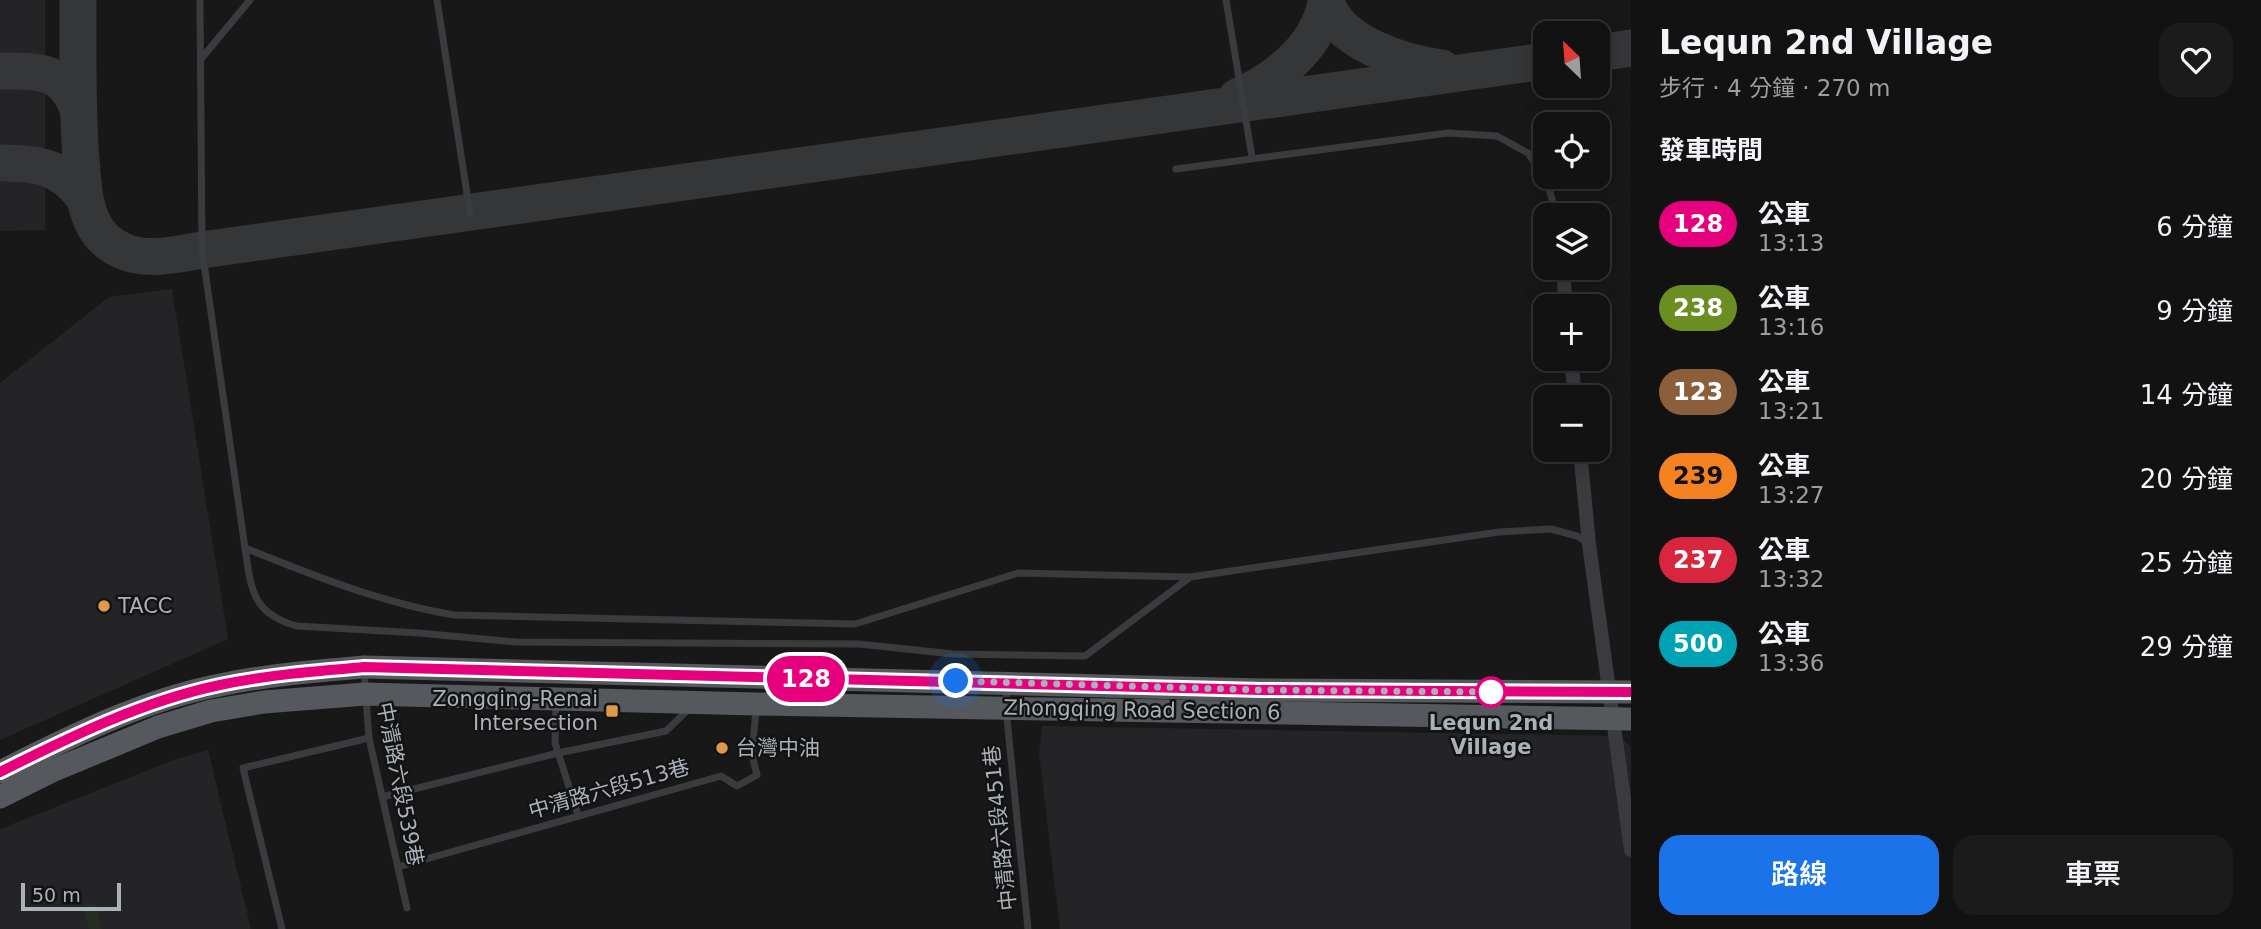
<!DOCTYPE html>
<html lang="zh-TW">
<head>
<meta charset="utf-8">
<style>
	:root { --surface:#121213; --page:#1b1b1c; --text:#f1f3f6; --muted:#9c9ea0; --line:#313233; --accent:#1a73e8 }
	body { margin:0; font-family:"DejaVu Sans","Noto Sans TC",sans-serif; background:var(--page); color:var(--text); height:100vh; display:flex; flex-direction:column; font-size:26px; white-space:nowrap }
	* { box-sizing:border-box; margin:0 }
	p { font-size:23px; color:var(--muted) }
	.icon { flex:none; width:38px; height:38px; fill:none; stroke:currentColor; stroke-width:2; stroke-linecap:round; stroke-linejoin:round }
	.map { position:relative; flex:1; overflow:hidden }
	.side { display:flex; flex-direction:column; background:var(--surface); width:630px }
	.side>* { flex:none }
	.badge { padding:0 14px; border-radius:23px; font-size:24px; line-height:46px }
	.needle { width:46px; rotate:335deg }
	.controls { position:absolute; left:1533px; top:21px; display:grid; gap:14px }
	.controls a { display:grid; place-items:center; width:77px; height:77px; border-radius:14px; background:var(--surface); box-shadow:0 4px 18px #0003,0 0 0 2px var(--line); font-size:35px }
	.scale { position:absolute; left:21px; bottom:18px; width:100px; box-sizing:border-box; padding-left:7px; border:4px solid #abb1b8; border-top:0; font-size:19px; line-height:24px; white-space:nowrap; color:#abb1b8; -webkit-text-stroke:5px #131314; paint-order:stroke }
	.you { position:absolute; width:35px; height:35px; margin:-18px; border:5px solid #fff; border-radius:50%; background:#1a73e8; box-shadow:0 0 0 10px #1a73e833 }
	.map>.badge { position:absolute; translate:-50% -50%; box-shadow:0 0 0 4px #fff }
	h2 { padding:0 28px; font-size:26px; line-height:63px }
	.round { display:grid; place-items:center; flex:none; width:74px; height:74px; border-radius:21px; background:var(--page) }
	.head { display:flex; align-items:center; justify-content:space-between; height:119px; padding:0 28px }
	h1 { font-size:33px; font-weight:600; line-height:52px }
	.action { display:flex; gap:14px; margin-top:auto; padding:14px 28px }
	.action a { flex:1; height:80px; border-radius:21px; background:var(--accent); color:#fff; font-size:28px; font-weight:600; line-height:80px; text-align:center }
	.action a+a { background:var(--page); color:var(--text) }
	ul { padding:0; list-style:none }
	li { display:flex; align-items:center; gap:21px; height:84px; padding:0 28px }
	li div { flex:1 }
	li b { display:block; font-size:26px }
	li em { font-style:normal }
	li .badge { min-width:77px; font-weight:700; text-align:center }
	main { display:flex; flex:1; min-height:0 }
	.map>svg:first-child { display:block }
	.built { fill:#242426 }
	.green { fill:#242c24 }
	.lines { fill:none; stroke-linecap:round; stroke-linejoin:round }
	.taxiway { stroke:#343638; stroke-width:37 }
	.service { stroke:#393b3e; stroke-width:7 }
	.minor { stroke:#393b3e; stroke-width:14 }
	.primary { stroke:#55585d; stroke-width:23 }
	.line-casing { stroke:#fff; stroke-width:16 }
	.line { stroke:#e6007e; stroke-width:10 }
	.walk { stroke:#abb1b8; stroke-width:7; stroke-dasharray:0 12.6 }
	.poi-dot { fill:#e09849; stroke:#131314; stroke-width:2.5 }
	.stop-dot { fill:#fff; stroke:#e6007e; stroke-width:3.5 }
	.labels { text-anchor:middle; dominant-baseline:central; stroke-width:5; stroke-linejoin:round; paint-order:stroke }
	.poi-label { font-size:21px; fill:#abb1b8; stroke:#131314; text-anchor:start }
	.street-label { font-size:21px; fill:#abb1b8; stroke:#131314 }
	.stop-label { font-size:21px; font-weight:bold; fill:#abb1b8; stroke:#131314 }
</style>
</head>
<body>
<main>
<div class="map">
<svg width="1631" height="929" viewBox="0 0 1631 929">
	<rect width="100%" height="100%" fill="#181819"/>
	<!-- built -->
	<g class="built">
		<polygon points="0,0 45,0 45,230 0,231"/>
		<polygon points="172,289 228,639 0,740 0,383 109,297"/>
		<polygon points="1042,726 1619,736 1631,747 1631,929 1060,929 1039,753"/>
		<polygon points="208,750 251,929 0,929 0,829 176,759"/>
	</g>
	<!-- green -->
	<polygon class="green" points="95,903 102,929 89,929 82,906"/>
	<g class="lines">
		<!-- taxiway -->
		<g class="taxiway">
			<path d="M78,0C78,53 77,107 81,160C83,181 83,203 93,223C99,236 109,245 123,251C147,262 177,254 202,250L1545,61"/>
			<path d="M1326,0C1336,43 1404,63 1442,68"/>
			<polyline points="1598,53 1631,48"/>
			<path d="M0,71C38,71 63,69 78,109"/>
			<path d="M1237,97C1277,79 1317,48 1326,3"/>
			<path d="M0,163C37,163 62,166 84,198"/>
		</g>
		<!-- service -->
		<g class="service">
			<path d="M200,0L202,250L245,548C312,575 382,603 454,615L855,624L1018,573L1190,577L1499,532L1551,529L1577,536L1588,543"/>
			<polyline points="437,0 470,213"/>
			<polyline points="1226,0 1252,157"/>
			<polyline points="201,59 250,0"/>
			<polyline points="1176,169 1448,133 1497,136 1528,153 1547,183 1557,215"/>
			<polyline points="1562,268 1564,284"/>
			<path d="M245,548C251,589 252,614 297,626L419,633L516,642L859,644L953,654L1085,656L1189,578"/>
			<polyline points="364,671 369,738 407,908"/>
			<polyline points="1007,686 1006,708 1028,929"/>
			<polyline points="556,702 555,743 578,815"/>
			<polyline points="382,797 558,753 666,731 690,708"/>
			<polyline points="398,867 721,776 737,786 757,775 752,755 756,709"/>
			<polyline points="282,929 243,768 369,738"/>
		</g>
		<!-- minor -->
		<g class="minor">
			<polyline points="1564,285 1566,306"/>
			<polyline points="1571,359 1575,397"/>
			<polyline points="1580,450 1589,544 1631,850"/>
		</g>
		<!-- primary -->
		<g class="primary">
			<path d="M0,772C70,737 142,700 220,685C267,675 316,671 364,667L1261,690L1631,692"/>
			<polyline points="0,797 52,771 158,727 211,711 264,702 365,694 756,704 1631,719"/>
		</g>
	</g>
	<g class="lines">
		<!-- line casing -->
		<g class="line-casing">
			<path id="line" d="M0,772C70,737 143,701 220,685C267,675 316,671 364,667L1261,690L1631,692"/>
		</g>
		<!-- line -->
		<use href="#line" class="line"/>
		<!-- walk -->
		<polyline class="walk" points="956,681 1261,690 1491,692"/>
	</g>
	<!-- markers -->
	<g class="poi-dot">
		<circle cx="104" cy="606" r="7"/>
		<rect x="605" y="704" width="14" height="14" rx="3.5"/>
		<circle cx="722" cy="748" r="7"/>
	</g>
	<circle class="stop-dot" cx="1491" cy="692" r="14"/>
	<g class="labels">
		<!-- poi labels -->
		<g class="poi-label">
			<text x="118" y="606">TACC</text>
			<text x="598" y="699" text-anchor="end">Zongqing-Renai<tspan x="598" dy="24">Intersection</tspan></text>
			<text x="736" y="748">台灣中油</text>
		</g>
		<!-- street labels -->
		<g class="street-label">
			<text transform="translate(1142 710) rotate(1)">Zhongqing Road Section 6</text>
			<text transform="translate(400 784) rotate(79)">中清路六段539巷</text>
			<text transform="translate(609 789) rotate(-16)">中清路六段513巷</text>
			<text transform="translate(1000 828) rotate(-96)">中清路六段451巷</text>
		</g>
		<!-- stop labels -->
		<g class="stop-label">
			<text x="1491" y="723">Lequn 2nd<tspan x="1491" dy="24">Village</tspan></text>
		</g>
	</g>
</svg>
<div class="controls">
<a><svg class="needle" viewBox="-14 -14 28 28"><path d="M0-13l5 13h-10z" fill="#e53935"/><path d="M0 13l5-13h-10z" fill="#9c9ea0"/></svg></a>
<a><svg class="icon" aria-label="locate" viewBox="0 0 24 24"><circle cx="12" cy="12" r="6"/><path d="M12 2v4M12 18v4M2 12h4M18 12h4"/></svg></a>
<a><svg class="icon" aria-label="layers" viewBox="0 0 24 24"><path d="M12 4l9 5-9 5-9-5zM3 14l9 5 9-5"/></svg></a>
<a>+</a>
<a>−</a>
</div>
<div class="scale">50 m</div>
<div class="you" style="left:956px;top:681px"></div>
<b class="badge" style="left:806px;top:679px;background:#e6007e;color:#fff">128</b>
</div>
<section class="side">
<div class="head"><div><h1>Lequn 2nd Village</h1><p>步行 · 4 分鐘 · 270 m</p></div><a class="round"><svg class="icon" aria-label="heart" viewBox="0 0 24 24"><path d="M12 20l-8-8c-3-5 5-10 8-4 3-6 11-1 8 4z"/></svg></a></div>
<h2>發車時間</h2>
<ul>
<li><span class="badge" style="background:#e6007e;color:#fff">128</span><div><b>公車</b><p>13:13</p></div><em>6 分鐘</em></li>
<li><span class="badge" style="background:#6b8e23;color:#fff">238</span><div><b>公車</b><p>13:16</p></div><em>9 分鐘</em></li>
<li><span class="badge" style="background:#8b5e3c;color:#fff">123</span><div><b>公車</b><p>13:21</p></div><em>14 分鐘</em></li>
<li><span class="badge" style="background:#f58220;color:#111">239</span><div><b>公車</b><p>13:27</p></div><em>20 分鐘</em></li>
<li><span class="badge" style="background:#d7263d;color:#fff">237</span><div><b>公車</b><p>13:32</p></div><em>25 分鐘</em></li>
<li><span class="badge" style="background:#00a3b4;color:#fff">500</span><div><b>公車</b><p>13:36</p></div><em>29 分鐘</em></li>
</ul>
<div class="action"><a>路線</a><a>車票</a></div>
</section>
</main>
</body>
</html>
